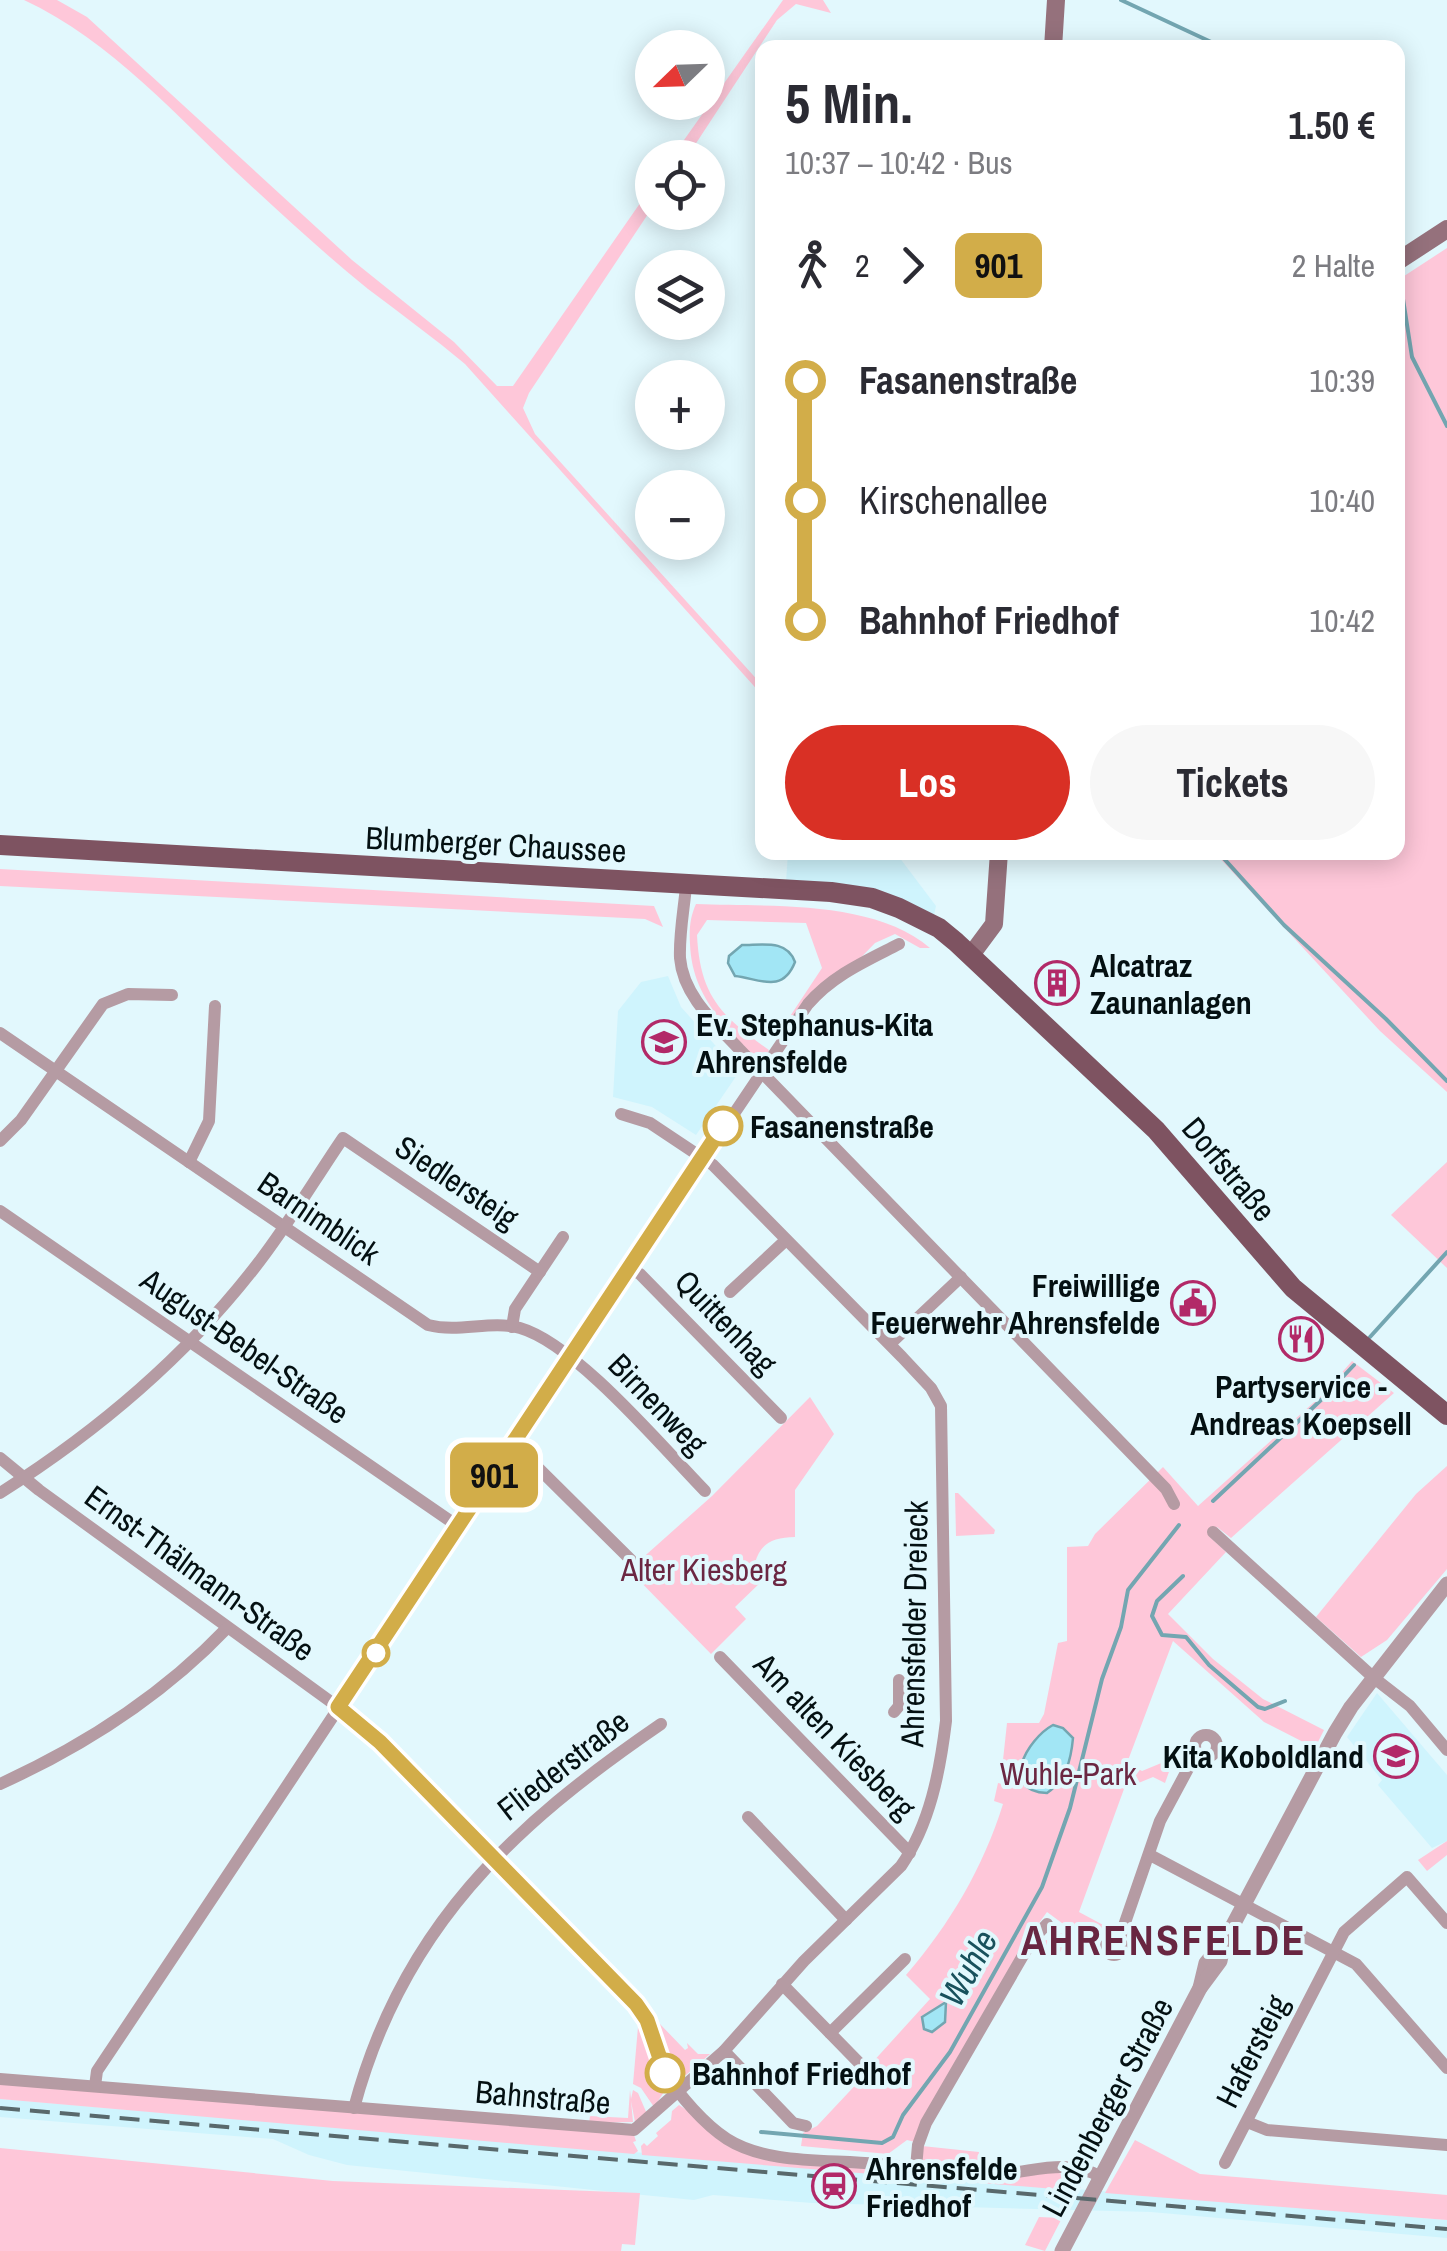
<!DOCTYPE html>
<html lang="de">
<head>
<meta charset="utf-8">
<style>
	:root { --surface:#fff; --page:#f7f7f7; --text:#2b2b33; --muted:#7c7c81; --accent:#d93025 }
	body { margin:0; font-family:"Archivo Narrow",sans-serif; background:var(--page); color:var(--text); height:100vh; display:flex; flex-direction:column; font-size:38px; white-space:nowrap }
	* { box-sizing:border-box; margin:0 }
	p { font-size:32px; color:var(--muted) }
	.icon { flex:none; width:55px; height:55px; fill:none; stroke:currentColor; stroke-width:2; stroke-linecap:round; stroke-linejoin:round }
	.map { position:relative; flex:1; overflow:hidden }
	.details { position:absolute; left:755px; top:40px; width:650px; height:820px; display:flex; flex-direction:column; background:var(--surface); border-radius:20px; box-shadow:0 5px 25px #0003 }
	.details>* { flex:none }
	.badge { padding:0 20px; border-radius:15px; font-size:35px; line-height:65px }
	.needle { width:65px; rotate:247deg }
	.buttons { position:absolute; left:635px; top:30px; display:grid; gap:20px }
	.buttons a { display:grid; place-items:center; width:90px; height:90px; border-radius:50%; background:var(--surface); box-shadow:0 5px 25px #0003; font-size:50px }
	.map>.badge { position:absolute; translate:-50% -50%; box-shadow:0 0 0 5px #fff }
	.legs { display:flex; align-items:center; gap:15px; height:110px; padding:0 30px; font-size:32px }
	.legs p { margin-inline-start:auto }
	.head { display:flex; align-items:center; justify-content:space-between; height:170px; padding:0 30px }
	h1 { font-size:55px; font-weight:800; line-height:75px }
	.cta { display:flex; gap:20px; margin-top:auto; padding:20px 30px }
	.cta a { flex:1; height:115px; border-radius:60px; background:var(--accent); color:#fff; font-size:40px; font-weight:800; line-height:115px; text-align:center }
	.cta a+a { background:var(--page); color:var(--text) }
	ul { padding:0 30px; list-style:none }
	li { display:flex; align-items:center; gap:35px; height:120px; font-size:38px }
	li i { display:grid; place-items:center; width:15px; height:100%; margin:0 12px; background:currentColor }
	li i::after { content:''; width:25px; height:25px; margin:-12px; border:8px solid; border-radius:50%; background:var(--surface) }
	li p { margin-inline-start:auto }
	li:first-child i { background:linear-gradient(#0000 50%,currentColor 0) }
	li:last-child i { background:linear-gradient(currentColor 50%,#0000 0) }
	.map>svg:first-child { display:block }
	.built { fill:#cff4fd }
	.green { fill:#fec7d9 }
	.water { fill:#a2e6f5; stroke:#73a6b1; stroke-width:2.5 }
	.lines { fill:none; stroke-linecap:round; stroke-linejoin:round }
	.stream { stroke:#73a6b1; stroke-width:4 }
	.minor { stroke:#b59ba3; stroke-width:12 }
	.tertiary { stroke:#b59ba3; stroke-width:15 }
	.secondary { stroke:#95717c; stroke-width:18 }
	.primary { stroke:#7e5361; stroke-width:20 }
	.rail { stroke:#59696c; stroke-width:4; stroke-dasharray:20 10; stroke-linecap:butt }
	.line-1-casing { stroke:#fff; stroke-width:22 }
	.line-1 { stroke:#d2ad49; stroke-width:15 }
	.stop-1-dot { fill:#fff; stroke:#d2ad49; stroke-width:5 }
	.labels { text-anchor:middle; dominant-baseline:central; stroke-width:8; stroke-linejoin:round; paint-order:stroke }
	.street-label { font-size:32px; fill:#041012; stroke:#e2f8fd }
	.poi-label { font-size:32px; font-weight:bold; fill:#041012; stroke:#e2f8fd; text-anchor:start }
	.stop-label { font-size:32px; font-weight:bold; fill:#041012; stroke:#e2f8fd; text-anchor:start }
	.park-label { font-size:32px; fill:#6b2742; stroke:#e2f8fd }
	.water-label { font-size:35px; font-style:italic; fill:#18515c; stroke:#e2f8fd }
	.district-label { font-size:42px; font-weight:bold; letter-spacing:2.5px; fill:#682641; stroke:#e2f8fd }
</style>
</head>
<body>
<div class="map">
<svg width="1447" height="2251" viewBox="0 0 1447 2251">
	<rect width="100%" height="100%" fill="#e2f8fd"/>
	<!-- built -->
	<g class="built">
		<polygon points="788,853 896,853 936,906 934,915 786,882"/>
		<polygon points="668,976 681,1007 739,1072 696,1135 652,1107 613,1097 618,1011 641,982"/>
		<polygon points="1377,1693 1447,1775 1447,1841 1432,1848 1378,1785 1382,1780 1347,1737"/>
		<polygon points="0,2099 1447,2220 1447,2238 1151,2212 812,2203 713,2195 694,2200 643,2195 347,2165 309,2155 273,2139 0,2117"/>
	</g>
	<!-- green -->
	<g class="green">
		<path d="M24,0H57L87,17L352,260L454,342L497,386H513L652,186V208L529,393L523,408L535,434L762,685V695L465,364C434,338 401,314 368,289C327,256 287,219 248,183C178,118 112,41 24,0Z"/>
		<polygon points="783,0 823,0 831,13 796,4 777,20 687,157 672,157"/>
		<polygon points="1447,248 1447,1092 1380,1031 1215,853 1398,852 1398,280"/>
		<polygon points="0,869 654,906 663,927 645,919 0,886"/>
		<path d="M696,904C766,907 874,899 930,948H920L895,934L875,943L779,1042L775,1039L822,968L806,923L707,920L697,935C700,996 721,1016 769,1050L765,1059L756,1061C724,1024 692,996 690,944C689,930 690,917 696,904Z"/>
		<polygon points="1447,1162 1447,1268 1391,1215"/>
		<path d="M1352,1361L1394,1393L1231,1538L1217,1527L1209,1536L1226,1552L1168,1614L1213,1659L1263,1699L1324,1730L1315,1748L1264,1722L1173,1641L1127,1763L1142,1771L1188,1752L1186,1762L1170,1769L1165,1783L1153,1777L1124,1789L1079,1912L1107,1927L1104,1932L1095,1928L1086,1948L1068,1939L1056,1959L1040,1943L1062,1933L1066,1926L1047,1912L1031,1934L915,2142L907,2140L888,2154L801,2146L803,2133L817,2126L863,2077L870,2084L880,2075L871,2064L930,1999L906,1975C950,1924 983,1868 1003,1804L994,1801L998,1783L1007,1785L1011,1762L1003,1760L1007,1723H1039L1044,1714L1058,1643L1067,1641V1547L1088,1546L1095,1534L1163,1467L1198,1506L1322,1395Z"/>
		<path d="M810,1397L834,1434L795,1490V1537C775,1538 761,1541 755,1563L762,1581L735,1607L746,1619L711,1654L629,1570L712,1496Z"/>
		<polygon points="1447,1466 1447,1569 1387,1640 1361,1657 1316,1617 1416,1494"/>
		<polygon points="955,1493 958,1493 995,1530 994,1534 956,1536"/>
		<polygon points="1447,1841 1447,1855 1427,1871 1418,1860"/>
		<polygon points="658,2022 685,2050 688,2048 687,2043 698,2054 710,2054 686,2075 675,2074 661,2045"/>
		<path d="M638,2027C651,2050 652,2068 666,2089L654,2107L641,2088L633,2084Z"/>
		<polygon points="0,2083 634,2135 636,2141 633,2142 638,2151 634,2154 0,2099"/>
		<polygon points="630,2090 631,2099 633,2090 638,2093 647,2114 635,2122 631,2101 633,2122 589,2123 590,2116 628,2118"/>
		<polygon points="679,2105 758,2156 1054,2172 1084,2179 1079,2191 642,2155 641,2146 644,2143 647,2146 658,2136 656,2133 671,2120 672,2111"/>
		<polygon points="1135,2140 1200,2174 1447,2195 1447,2220 1105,2193"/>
		<polygon points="922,2146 979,2152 977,2168 921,2163"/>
		<polygon points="0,2148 333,2181 640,2193 635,2245 622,2244 621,2251 0,2251"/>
		<polygon points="1039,2217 1062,2218 1045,2251 1025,2245"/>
	</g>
	<!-- water -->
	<g class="water">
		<path d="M742,945C762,945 787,939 795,962C782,995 758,978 735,976L728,963L729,956Z"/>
		<path d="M1053,1725L1063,1728L1073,1738C1071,1760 1066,1780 1047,1793C998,1791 1027,1739 1053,1725Z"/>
		<polygon points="946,2002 945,2022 932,2032 924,2029 922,2017"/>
	</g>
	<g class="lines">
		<!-- stream -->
		<g class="stream">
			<polyline points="1121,0 1224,48"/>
			<polyline points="1399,273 1412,357 1447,426"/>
			<polyline points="1218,852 1284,925 1386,1019 1447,1081"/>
			<polyline points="1370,1337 1447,1252"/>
			<polyline points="1213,1501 1321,1400 1354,1365"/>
			<polyline points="1183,1576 1157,1601 1152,1616 1162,1635 1186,1637 1209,1665 1258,1707 1265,1709 1285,1701"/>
			<polyline points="761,2132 882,2143 893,2137 903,2115 950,2052 1042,1887 1070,1808 1102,1679 1121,1627 1128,1590 1179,1525"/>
		</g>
		<!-- minor -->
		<g class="minor">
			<path d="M686,886C684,909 679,934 680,958C683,996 716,1024 740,1050L1166,1489L1174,1504"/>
			<path d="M0,1033L428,1325C460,1333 490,1320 520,1328C576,1344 663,1448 705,1491"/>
			<polyline points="0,1141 21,1120 103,1004 128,994 172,995"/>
			<polyline points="189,1162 209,1121 215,1006"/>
			<polyline points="0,1211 459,1527"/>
			<polyline points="629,1268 640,1274 781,1418"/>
			<polyline points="730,1292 786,1240"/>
			<polyline points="512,1327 515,1309 563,1237"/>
			<polyline points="890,1344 961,1277"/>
			<polyline points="515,1445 631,1560"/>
			<path d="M0,1458L39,1490L338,1707L380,1743L636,2003C652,2025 650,2052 665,2073C680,2096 704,2124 727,2139C768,2165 830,2159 876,2164C914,2167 952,2172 990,2174C1030,2175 1061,2156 1102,2177"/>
			<path d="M0,1493C95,1433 182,1360 252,1271C285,1230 313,1182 343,1138L540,1272"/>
			<polyline points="1213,1532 1374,1678 1410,1706 1447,1750"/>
			<polyline points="720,1657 910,1853"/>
			<polyline points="894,1712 899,1706 899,1680"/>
			<circle cx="1206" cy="1746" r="11"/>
			<path d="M0,1784C86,1745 162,1696 227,1628"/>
			<polyline points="748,1817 846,1920"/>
			<polyline points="1150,1855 1356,1964 1447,2068"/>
			<circle cx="1114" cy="1947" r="8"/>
			<polyline points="1119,1940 1160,1821 1197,1752"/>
			<polyline points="782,1984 870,2074"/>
			<polyline points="830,2033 905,1959"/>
			<polyline points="724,2051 793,2123 806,2126"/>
			<path d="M0,2079L634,2130L724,2051L804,1961L901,1866C930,1824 940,1771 946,1721L941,1406L931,1388L902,1357L713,1165L650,1123L621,1114"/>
			<path d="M95,2086L97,2071C335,1716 568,1358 808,1004C833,975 866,961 899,944"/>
			<path d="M354,2108C402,1928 512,1826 661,1724"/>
			<polyline points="1247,2122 1267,2130 1447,2145"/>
			<polyline points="1225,2163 1344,1932 1407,1877 1447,1923"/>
			<polyline points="916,2168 918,2145 926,2123 1032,1940 1047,1924"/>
		</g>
		<!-- tertiary -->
		<g class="tertiary">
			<polyline points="1200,1988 1206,1963 1222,1944"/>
			<polyline points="1062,2251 1200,1988 1220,1961 1224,1942 1335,1733 1351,1707 1447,1584"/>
		</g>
		<!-- secondary -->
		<g class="secondary">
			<polyline points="1053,48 1056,0"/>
			<polyline points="1398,261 1447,229"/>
			<polyline points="971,955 994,924 999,852"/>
		</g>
		<!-- primary -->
		<polyline class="primary" points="0,845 831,892 872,898 899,908 939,928 956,942 1156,1130 1293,1288 1447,1415"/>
		<!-- rail -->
		<polyline class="rail" points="0,2108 1447,2229"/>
	</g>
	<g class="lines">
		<!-- line-1 casing -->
		<g class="line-1-casing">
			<polyline id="line-1" points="665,2073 647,2020 636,2004 380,1742 338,1707 723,1126"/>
		</g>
		<!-- line-1 -->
		<use href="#line-1" class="line-1"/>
	</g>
	<!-- icons -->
	<defs>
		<g id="building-ring" transform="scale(2.25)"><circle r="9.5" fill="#e2f8fd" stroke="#b22968" stroke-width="1.5"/><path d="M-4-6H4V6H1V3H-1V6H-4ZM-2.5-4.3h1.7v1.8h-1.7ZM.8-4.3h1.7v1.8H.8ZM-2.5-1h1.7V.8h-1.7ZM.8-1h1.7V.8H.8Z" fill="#b22968"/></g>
		<g id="school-ring" transform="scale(2.25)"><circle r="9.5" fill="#e2f8fd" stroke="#b22968" stroke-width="1.5"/><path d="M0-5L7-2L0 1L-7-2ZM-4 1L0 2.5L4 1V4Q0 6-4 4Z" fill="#b22968"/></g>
		<g id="civic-ring" transform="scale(2.25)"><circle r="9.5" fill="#e2f8fd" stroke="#b22968" stroke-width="1.5"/><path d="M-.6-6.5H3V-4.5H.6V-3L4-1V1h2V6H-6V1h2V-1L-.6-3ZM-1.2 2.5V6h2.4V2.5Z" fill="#b22968"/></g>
		<g id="restaurant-ring" transform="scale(2.25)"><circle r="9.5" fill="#e2f8fd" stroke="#b22968" stroke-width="1.5"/><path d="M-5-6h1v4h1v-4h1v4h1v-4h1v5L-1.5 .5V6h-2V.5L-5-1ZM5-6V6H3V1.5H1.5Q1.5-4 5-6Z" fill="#b22968"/></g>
		<g id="station-ring" transform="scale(2.25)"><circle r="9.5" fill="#e2f8fd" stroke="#b22968" stroke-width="1.5"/><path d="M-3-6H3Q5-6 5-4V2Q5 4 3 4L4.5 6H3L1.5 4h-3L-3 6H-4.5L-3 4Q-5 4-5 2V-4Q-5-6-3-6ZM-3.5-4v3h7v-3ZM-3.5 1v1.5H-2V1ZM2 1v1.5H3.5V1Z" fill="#b22968"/></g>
	</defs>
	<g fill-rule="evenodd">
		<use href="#building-ring" x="1057" y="983"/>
		<use href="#school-ring" x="664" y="1042"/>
		<use href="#civic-ring" x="1193" y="1303"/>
		<use href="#restaurant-ring" x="1301" y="1339"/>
		<use href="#school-ring" x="1396" y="1756"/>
		<use href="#station-ring" x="834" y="2186"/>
	</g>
	<!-- markers -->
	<g class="stop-1-dot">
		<circle cx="723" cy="1126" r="18"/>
		<circle cx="376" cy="1653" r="12"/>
		<circle cx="665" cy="2073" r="18"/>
	</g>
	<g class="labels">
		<!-- street labels -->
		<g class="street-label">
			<text transform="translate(496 844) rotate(3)">Blumberger Chaussee</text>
			<text transform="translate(1229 1169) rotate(50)">Dorfstraße</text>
			<text transform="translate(457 1182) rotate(34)">Siedlersteig</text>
			<text transform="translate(319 1218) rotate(34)">Barnimblick</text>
			<text transform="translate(726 1322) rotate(46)">Quittenhag</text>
			<text transform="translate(245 1346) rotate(35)">August-Bebel-Straße</text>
			<text transform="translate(658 1404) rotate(46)">Birnenweg</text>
			<text transform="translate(200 1573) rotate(36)">Ernst-Thälmann-Straße</text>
			<text transform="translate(914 1624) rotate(-89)">Ahrensfelder Dreieck</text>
			<text transform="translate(835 1736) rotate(46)">Am alten Kiesberg</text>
			<text transform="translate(563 1765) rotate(-38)">Fliederstraße</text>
			<text transform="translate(1252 2051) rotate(-63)">Hafersteig</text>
			<text transform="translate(543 2097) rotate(5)">Bahnstraße</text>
			<text transform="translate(1107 2107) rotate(-62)">Lindenberger Straße</text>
		</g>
		<!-- poi labels -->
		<g class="poi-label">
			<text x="1090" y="965">Alcatraz<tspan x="1090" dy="37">Zaunanlagen</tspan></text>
			<text x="696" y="1024">Ev. Stephanus-Kita<tspan x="696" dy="37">Ahrensfelde</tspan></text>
			<text x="1160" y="1285" text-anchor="end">Freiwillige<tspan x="1160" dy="37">Feuerwehr Ahrensfelde</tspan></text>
			<text x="1301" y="1386" text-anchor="middle">Partyservice -<tspan x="1301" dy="37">Andreas Koepsell</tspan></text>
			<text x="1364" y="1756" text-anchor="end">Kita Koboldland</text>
			<text x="866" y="2168">Ahrensfelde<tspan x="866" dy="37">Friedhof</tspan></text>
		</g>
		<!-- stop labels -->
		<g class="stop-label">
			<text x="750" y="1126">Fasanenstraße</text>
			<text x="692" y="2073">Bahnhof Friedhof</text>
		</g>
		<!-- park labels -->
		<g class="park-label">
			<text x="704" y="1569">Alter Kiesberg</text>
			<text x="1068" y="1773">Wuhle-Park</text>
		</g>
		<!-- water labels -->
		<g class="water-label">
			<text transform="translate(968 1968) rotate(-61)">Wuhle</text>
		</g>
		<!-- district labels -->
		<g class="district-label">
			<text x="1164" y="1940">AHRENSFELDE</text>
		</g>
	</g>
</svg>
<div class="buttons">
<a><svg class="needle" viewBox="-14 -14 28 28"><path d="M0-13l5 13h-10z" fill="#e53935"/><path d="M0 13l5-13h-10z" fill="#7c7c81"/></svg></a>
<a><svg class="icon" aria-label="locate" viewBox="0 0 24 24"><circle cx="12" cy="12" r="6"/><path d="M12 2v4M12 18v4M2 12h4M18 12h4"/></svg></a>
<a><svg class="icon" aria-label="layers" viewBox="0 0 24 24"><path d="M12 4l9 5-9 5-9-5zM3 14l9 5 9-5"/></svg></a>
<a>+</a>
<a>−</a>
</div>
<b class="badge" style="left:494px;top:1475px;background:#d2ad49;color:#111">901</b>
<section class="details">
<div class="head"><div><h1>5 Min.</h1><p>10:37 – 10:42 · Bus</p></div><b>1.50 €</b></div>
<div class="legs"><svg class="icon" aria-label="walk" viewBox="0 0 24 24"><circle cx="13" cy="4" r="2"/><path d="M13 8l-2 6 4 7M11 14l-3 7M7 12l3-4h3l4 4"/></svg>2<svg class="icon" aria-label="forward" viewBox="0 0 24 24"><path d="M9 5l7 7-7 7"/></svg><b class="badge" style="background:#d2ad49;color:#111">901</b><p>2 Halte</p></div>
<ul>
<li><i style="color:#d2ad49"></i><b>Fasanenstraße</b><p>10:39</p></li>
<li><i style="color:#d2ad49"></i><span>Kirschenallee</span><p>10:40</p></li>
<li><i style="color:#d2ad49"></i><b>Bahnhof Friedhof</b><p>10:42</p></li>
</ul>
<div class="cta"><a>Los</a><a>Tickets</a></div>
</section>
</div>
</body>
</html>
